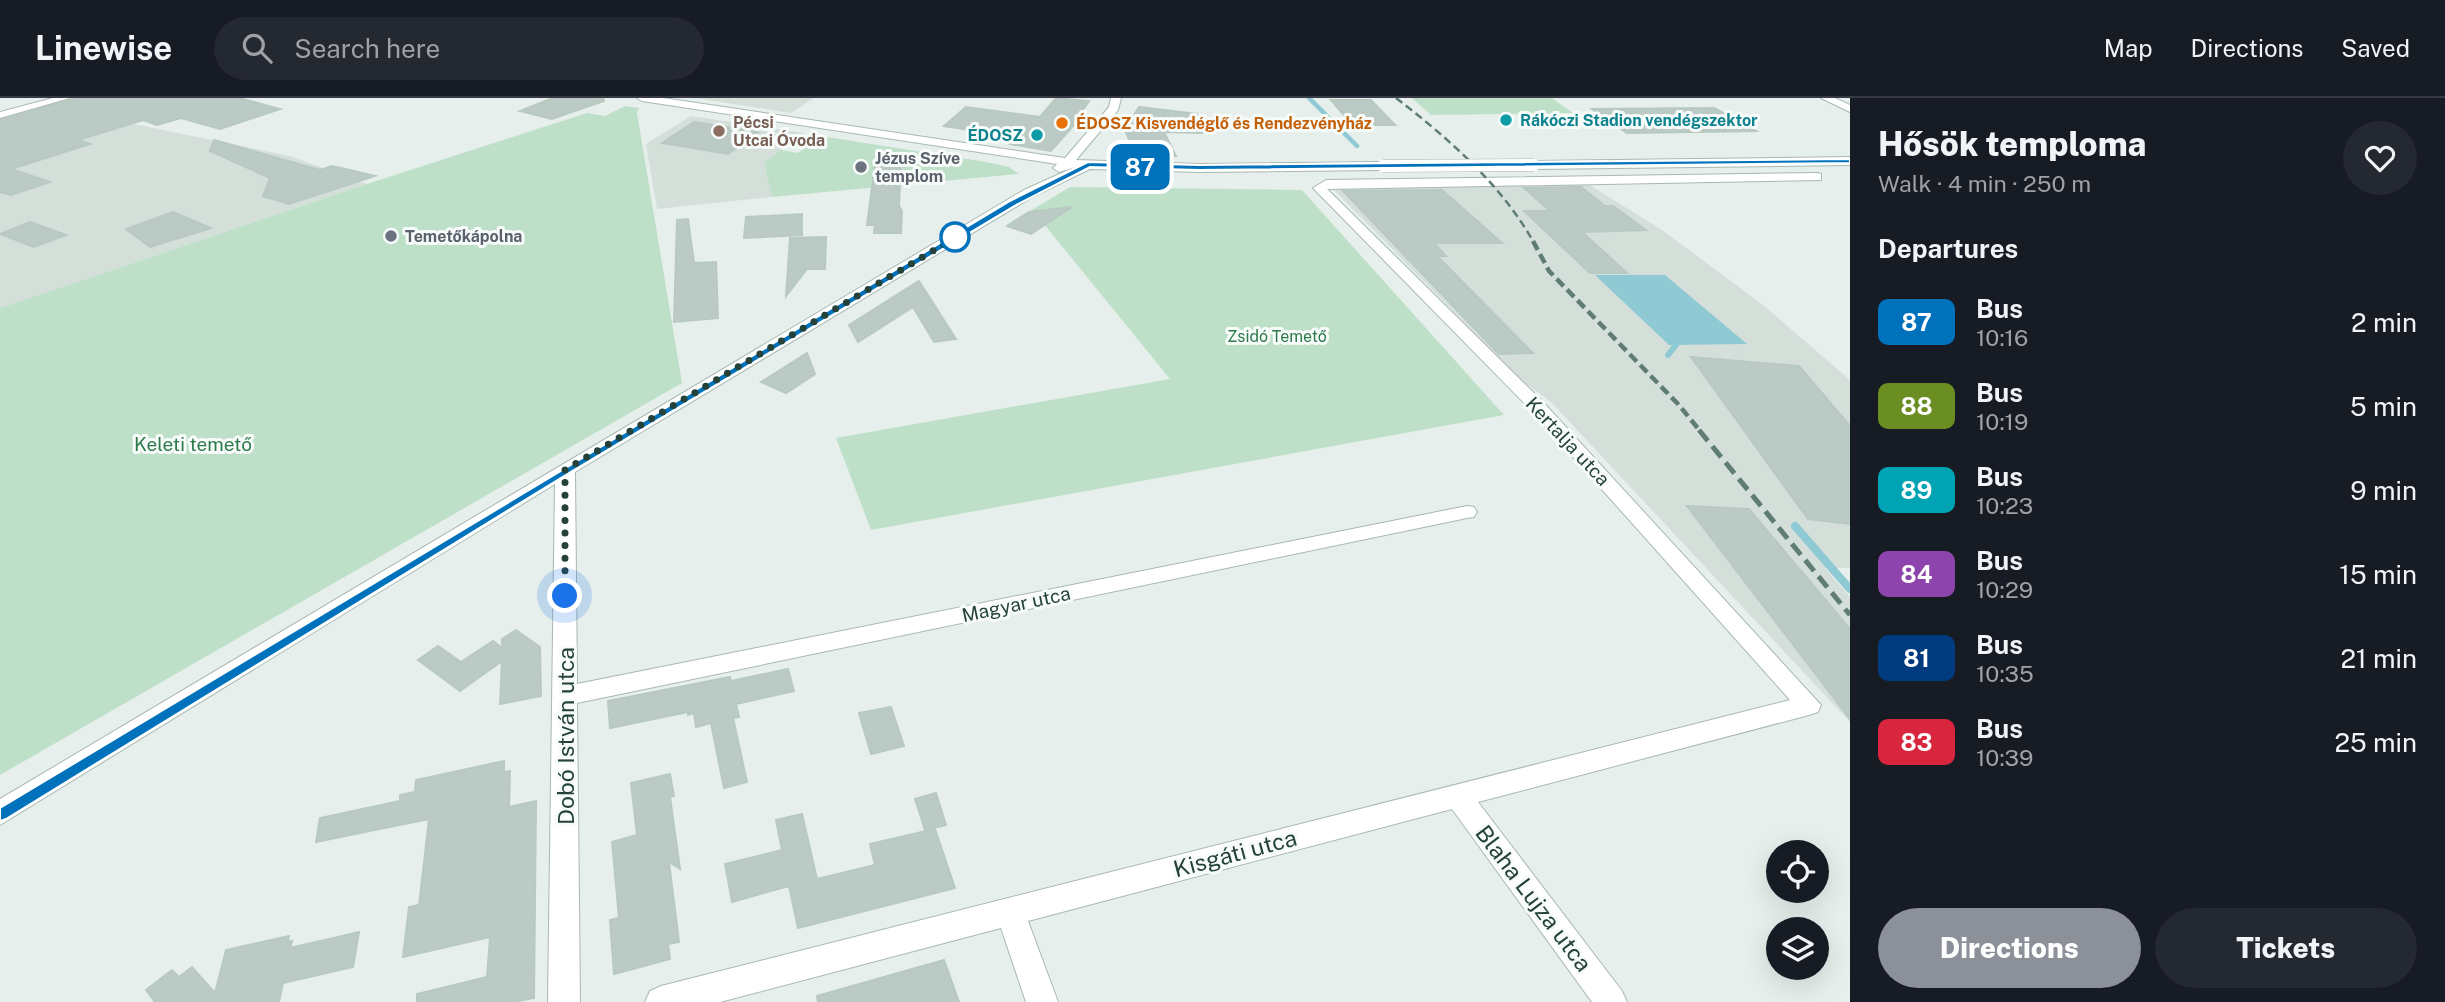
<!DOCTYPE html>
<html lang="en">
<head>
<meta charset="utf-8">
<style>
	:root { --surface:#171b24; --page:#242831; --text:#f1f3f6; --muted:#9ea1a6; --line:#363941; --accent:#8c9099 }
	body { margin:0; font-family:"Public Sans",sans-serif; background:var(--page); color:var(--text); height:100vh; display:flex; flex-direction:column; font-size:26px; white-space:nowrap }
	* { box-sizing:border-box; margin:0 }
	p { font-size:23px; color:var(--muted) }
	.icon { flex:none; width:38px; height:38px; fill:none; stroke:currentColor; stroke-width:2; stroke-linecap:round; stroke-linejoin:round }
	.map { position:relative; flex:1; overflow:hidden }
	.side { display:flex; flex-direction:column; background:var(--surface); width:595px }
	.side>* { flex:none }
	.badge { padding:0 14px; border-radius:10px; font-size:24px; line-height:46px }
	.tools { position:absolute; left:1766px; top:742px; display:grid; gap:14px }
	.tools a { display:grid; place-items:center; width:63px; height:63px; border-radius:50%; background:var(--surface); box-shadow:0 7px 28px #0002; font-size:35px }
	.you { position:absolute; width:35px; height:35px; margin:-18px; border:5px solid #fff; border-radius:50%; background:#1a73e8; box-shadow:0 0 0 10px #1a73e833 }
	.map>.badge { position:absolute; translate:-50% -50%; box-shadow:0 0 0 4px #fff }
	h2 { padding:0 28px; font-size:26px; line-height:63px }
	.round { display:grid; place-items:center; flex:none; width:74px; height:74px; border-radius:37px; background:var(--page) }
	.summary { display:flex; align-items:center; justify-content:space-between; height:119px; padding:0 28px }
	h1 { font-size:33px; font-weight:800; line-height:52px }
	.button { display:flex; gap:14px; margin-top:auto; padding:14px 28px }
	.button a { flex:1; height:80px; border-radius:42px; background:var(--accent); color:#fff; font-size:28px; font-weight:800; line-height:80px; text-align:center }
	.button a+a { background:var(--page); color:var(--text) }
	ul { padding:0; list-style:none }
	li { display:flex; align-items:center; gap:21px; height:84px; padding:0 28px }
	li div { flex:1 }
	li b { display:block; font-size:26px }
	li em { font-style:normal }
	li .badge { min-width:77px; font-weight:700; text-align:center }
	header { display:flex; align-items:center; gap:42px; box-sizing:border-box; height:98px; padding:0 35px; background:var(--surface); border-bottom:2px solid var(--line) }
	header strong { font-size:33px }
	nav { display:flex; gap:38px; margin-inline-start:auto; font-size:24px }
	.search { width:490px; height:63px; background:var(--page); display:flex; align-items:center; gap:18px; box-sizing:border-box; padding:0 24px; border-radius:38px; color:var(--muted); font-size:26px }
	main { display:flex; flex:1; min-height:0 }
	.map>svg:first-child { display:block }
	.built { fill:#d4dfda }
	.green { fill:#bfe0c8 }
	.water { fill:#8ec9d4 }
	.lines { fill:none; stroke-linecap:round; stroke-linejoin:round }
	.stream-far2 { stroke:#8ec9d4; stroke-width:4.5 }
	.stream-far1 { stroke:#8ec9d4; stroke-width:6 }
	.stream { stroke:#8ec9d4; stroke-width:8 }
	.building { fill:#bbcac4; stroke:#b8c9c2; stroke-width:2 }
	.minor-casing { stroke:#a8b8b2; stroke-width:2 }
	.minor { fill:#fff; fill-rule:evenodd }
	.rail-far2 { stroke:#5f7d75; stroke-width:2.5; stroke-dasharray:8 4.5; stroke-linecap:butt }
	.rail-far1 { stroke:#5f7d75; stroke-width:4.5; stroke-dasharray:10 5; stroke-linecap:butt }
	.rail { stroke:#5f7d75; stroke-width:5; stroke-dasharray:14 7; stroke-linecap:butt }
	.minor-bridge-casing { stroke:#a8b8b2; stroke-width:13; stroke-linecap:butt }
	.minor-bridge { stroke:#fff; stroke-width:12 }
	.line { fill:#0072bc; stroke:#fff; stroke-width:2 }
	.walk { stroke:#24423a; stroke-width:7; stroke-dasharray:0 12.6 }
	.culture-dot { fill:#0f9aa8; stroke:#f7fbf9; stroke-width:2.5 }
	.food-dot { fill:#e8710a; stroke:#f7fbf9; stroke-width:2.5 }
	.education-dot { fill:#8d6e63; stroke:#f7fbf9; stroke-width:2.5 }
	.worship-dot { fill:#6b7280; stroke:#f7fbf9; stroke-width:2.5 }
	.stop-dot { fill:#fff; stroke:#0072bc; stroke-width:3.5 }
	.labels { text-anchor:middle; dominant-baseline:central; stroke-width:6; stroke-linejoin:round; paint-order:stroke }
	.far-culture-label { font-size:16px; font-weight:bold; fill:#0d838f; stroke:#f7fbf9; text-anchor:start }
	.far-education-label { font-size:16px; font-weight:bold; fill:#785e54; stroke:#f7fbf9; text-anchor:start }
	.far-food-label { font-size:16px; font-weight:bold; fill:#c56008; stroke:#f7fbf9; text-anchor:start }
	.far-worship-label { font-size:16px; font-weight:bold; fill:#5b616d; stroke:#f7fbf9; text-anchor:start }
	.far-park-label { font-size:16px; fill:#2d7a4b; stroke:#f7fbf9 }
	.street-label { font-size:19px; fill:#24423a; stroke:#f7fbf9 }
	.park-label { font-size:19px; fill:#2d7a4b; stroke:#f7fbf9 }
	.near-street-label { font-size:23px; fill:#24423a; stroke:#f7fbf9 }
</style>
</head>
<body>
<header>
<strong>Linewise</strong>
<div class="search"><svg class="icon" aria-label="search" viewBox="0 0 24 24"><circle cx="10" cy="10" r="6"/><path d="M15 15l6 6"/></svg>Search here</div>
<nav><a>Map</a><a>Directions</a><a>Saved</a></nav>
</header>
<main>
<div class="map">
<svg width="1850" height="904" viewBox="0 0 1850 904">
	<rect width="100%" height="100%" fill="#e6efeb"/>
	<!-- built -->
	<g class="built">
		<polygon points="695,0 814,0 791,15"/>
		<polygon points="80,15 290,58 367,86 0,210 0,37"/>
		<polygon points="691,18 804,35 764,65 772,99 657,111 646,46"/>
		<polygon points="1588,86 1662,132 1763,207 1850,282 1850,470 1825,470 1850,499 1850,624 1551,304 1520,281 1332,90"/>
	</g>
	<!-- green -->
	<g class="green">
		<polygon points="1412,0 1552,0 1573,15 1431,17"/>
		<polygon points="625,8 639,10 637,15 682,285 0,677 0,210 367,86 587,15 605,18"/>
		<polygon points="821,38 986,64 1009,69 1019,76 772,99 764,65 781,52 798,55"/>
		<polygon points="1070,89 1302,92 1504,317 871,432 836,340 1170,281 1039,120 1025,116"/>
	</g>
	<!-- water -->
	<polygon class="water" points="1595,177 1665,177 1747,246 1669,247"/>
	<g class="lines">
		<!-- stream-far2 -->
		<polyline class="stream-far2" points="1309,0 1357,48"/>
		<!-- stream-far1 -->
		<polyline class="stream-far1" points="1668,257 1676,247"/>
		<!-- stream -->
		<polyline class="stream" points="1795,428 1850,491"/>
	</g>
	<!-- building -->
	<g class="building">
		<polygon points="77,0 239,0 280,11 220,31 181,20 157,27 143,22 78,42 90,46 11,71 50,84 11,97 0,94 0,22"/>
		<polygon points="553,0 603,0 604,3 552,21 520,13"/>
		<polygon points="1056,0 1089,3 1072,27 1074,27 1051,53 1010,46 1016,39 1011,38 944,28 966,9 1040,19"/>
		<polygon points="1331,2 1371,2 1395,27 1352,27"/>
		<polygon points="1139,9 1197,16 1202,35 1164,34 1176,58 1136,58 1125,32"/>
		<polygon points="1714,10 1756,33 1627,35 1592,11"/>
		<polygon points="694,24 758,34 728,56 662,45"/>
		<polygon points="214,42 320,72 332,68 375,78 289,106 263,98 270,80 210,53"/>
		<polygon points="875,66 901,66 899,108 902,113 901,135 874,135 875,127 867,127"/>
		<polygon points="1581,89 1605,108 1613,108 1646,132 1582,134 1627,175 1590,175 1524,113 1550,113 1524,90"/>
		<polygon points="1442,92 1502,145 1434,145 1446,158 1437,158 1533,255 1499,256 1343,93"/>
		<polygon points="1072,109 1031,136 1007,128 1029,114"/>
		<polygon points="173,114 211,130 150,149 126,131"/>
		<polygon points="802,116 802,137 744,140 746,119"/>
		<polygon points="688,121 694,165 716,164 718,220 674,224 677,122"/>
		<polygon points="30,124 66,137 34,149 0,136"/>
		<polygon points="826,139 825,171 807,171 786,198 790,140"/>
		<polygon points="919,183 956,241 934,244 913,209 858,244 849,227"/>
		<polygon points="807,255 815,276 786,295 761,284"/>
		<polygon points="1691,259 1799,268 1850,328 1850,426 1808,421"/>
		<polygon points="1687,408 1749,411 1850,531 1850,621"/>
		<polygon points="516,532 540,549 541,598 500,606 502,563 460,593 418,562 438,548 461,564 493,543 502,550 502,541"/>
		<polygon points="788,571 794,593 736,606 739,619 733,620 747,684 724,690 711,625 696,629 694,615 688,617 688,614 610,630 608,603 730,579 731,583"/>
		<polygon points="891,609 904,648 871,656 859,615"/>
		<polygon points="504,663 504,674 510,673 509,709 536,703 534,900 514,904 417,904 417,896 487,879 490,839 403,859 409,809 419,807 429,721 316,744 320,720 400,703 400,697 415,694 416,682"/>
		<polygon points="670,676 674,698 670,699 680,771 669,764 679,844 668,846 670,861 614,876 610,822 619,820 612,744 637,737 631,685"/>
		<polygon points="936,695 946,727 925,732 915,701"/>
		<polygon points="802,716 817,781 875,767 870,746 935,731 955,790 798,830 789,788 732,804 725,766 782,752 776,722"/>
		<polygon points="359,834 353,869 283,885 279,904 155,904 146,892 172,872 179,879 192,869 215,895 226,852 289,838 288,844 292,843 290,850"/>
		<polygon points="944,862 959,904 818,904 817,898"/>
	</g>
	<g class="lines">
		<!-- minor casing -->
		<g class="minor-casing">
			<g id="minor">
				<polygon points="53,0 70,0 0,20 0,14"/>
				<polygon points="637,0 663,0 1065,60 1109,9 1111,0 1121,0 1118,12 1076,62 1200,66 1383,64 1389,68 1383,72 1200,74 1090,71 1034,98 575,374 577,586 1467,408 1474,409 1477,414 1474,419 1467,420 577,605 580,904 548,904 555,386 0,727 0,701 1024,92 1075,69 1059,74 1053,70 1057,66 642,3"/>
				<polygon points="1821,0 1835,0 1850,7 1850,14"/>
				<polygon points="1850,59 1850,67 1534,71 1528,67 1534,63"/>
				<polygon points="1817,75 1821,76 1821,82 1327,91 1543,304 1821,607 1818,614 1809,617 1478,704 1622,893 1627,904 1592,904 1452,711 1028,823 1058,904 1026,904 1001,830 720,904 645,904 650,893 661,888 1790,602 1531,312 1313,90 1326,82"/>
			</g>
		</g>
		<!-- minor -->
		<use href="#minor" class="minor"/>
		<!-- rail-far2 -->
		<path class="rail-far2" d="M1396,0C1448,40 1502,87 1534,145"/>
		<!-- rail-far1 -->
		<polyline class="rail-far1" points="1533,143 1549,173 1678,306 1701,334"/>
		<!-- rail -->
		<polyline class="rail" points="1699,332 1850,517"/>
		<!-- minor-bridge casing -->
		<g class="minor-bridge-casing">
			<polyline id="minor-bridge" points="1383,68 1534,67"/>
		</g>
		<!-- minor-bridge -->
		<use href="#minor-bridge" class="minor-bridge"/>
	</g>
	<!-- line -->
	<polygon class="line" points="1850,61 1850,65 1199,72 1090,69 1016,107 569,375 6,721 0,723 0,710 1010,103 1088,64 1199,67"/>
	<g class="lines">
		<!-- walk -->
		<polyline class="walk" points="565,498 565,372 958,138 955,139"/>
	</g>
	<!-- markers -->
	<g class="culture-dot">
		<circle cx="1506" cy="22" r="7"/>
		<circle cx="1037" cy="37" r="7"/>
	</g>
	<circle class="food-dot" cx="1062" cy="25" r="7"/>
	<circle class="education-dot" cx="719" cy="33" r="7"/>
	<g class="worship-dot">
		<circle cx="861" cy="69" r="7"/>
		<circle cx="391" cy="138" r="7"/>
	</g>
	<circle class="stop-dot" cx="955" cy="139" r="14"/>
	<g class="labels">
		<!-- far-culture labels -->
		<g class="far-culture-label">
			<text x="1520" y="22">Rákóczi Stadion vendégszektor</text>
			<text x="1023" y="37" text-anchor="end">ÉDOSZ</text>
		</g>
		<!-- far-education labels -->
		<g class="far-education-label">
			<text x="733" y="24">Pécsi<tspan x="733" dy="18">Utcai Óvoda</tspan></text>
		</g>
		<!-- far-food labels -->
		<g class="far-food-label">
			<text x="1076" y="25">ÉDOSZ Kisvendéglő és Rendezvényház</text>
		</g>
		<!-- far-worship labels -->
		<g class="far-worship-label">
			<text x="875" y="60">Jézus Szíve<tspan x="875" dy="18">templom</tspan></text>
			<text x="405" y="138">Temetőkápolna</text>
		</g>
		<!-- far-park labels -->
		<g class="far-park-label">
			<text x="1277" y="238">Zsidó Temető</text>
		</g>
		<!-- street labels -->
		<g class="street-label">
			<text transform="translate(1568 343) rotate(47)">Kertalja utca</text>
			<text transform="translate(1016 506) rotate(-12)">Magyar utca</text>
		</g>
		<!-- park labels -->
		<g class="park-label">
			<text x="193" y="346">Keleti temető</text>
		</g>
		<!-- near-street labels -->
		<g class="near-street-label">
			<text transform="translate(565 638) rotate(-90)">Dobó István utca</text>
			<text transform="translate(1235 755) rotate(-15)">Kisgáti utca</text>
			<text transform="translate(1534 800) rotate(53)">Blaha Lujza utca</text>
		</g>
	</g>
</svg>
<div class="tools">
<a><svg class="icon" aria-label="locate" viewBox="0 0 24 24"><circle cx="12" cy="12" r="6"/><path d="M12 2v4M12 18v4M2 12h4M18 12h4"/></svg></a>
<a><svg class="icon" aria-label="layers" viewBox="0 0 24 24"><path d="M12 4l9 5-9 5-9-5zM3 14l9 5 9-5"/></svg></a>
</div>
<div class="you" style="left:565px;top:498px"></div>
<b class="badge" style="left:1140px;top:69px;background:#0072bc;color:#fff">87</b>
</div>
<section class="side">
<div class="summary"><div><h1>Hősök temploma</h1><p>Walk · 4 min · 250 m</p></div><a class="round"><svg class="icon" aria-label="heart" viewBox="0 0 24 24"><path d="M12 20l-8-8c-3-5 5-10 8-4 3-6 11-1 8 4z"/></svg></a></div>
<h2>Departures</h2>
<ul>
<li><span class="badge" style="background:#0072bc;color:#fff">87</span><div><b>Bus</b><p>10:16</p></div><em>2 min</em></li>
<li><span class="badge" style="background:#6b8e23;color:#fff">88</span><div><b>Bus</b><p>10:19</p></div><em>5 min</em></li>
<li><span class="badge" style="background:#00a3b4;color:#fff">89</span><div><b>Bus</b><p>10:23</p></div><em>9 min</em></li>
<li><span class="badge" style="background:#8e44ad;color:#fff">84</span><div><b>Bus</b><p>10:29</p></div><em>15 min</em></li>
<li><span class="badge" style="background:#003b80;color:#fff">81</span><div><b>Bus</b><p>10:35</p></div><em>21 min</em></li>
<li><span class="badge" style="background:#d7263d;color:#fff">83</span><div><b>Bus</b><p>10:39</p></div><em>25 min</em></li>
</ul>
<div class="button"><a>Directions</a><a>Tickets</a></div>
</section>
</main>
</body>
</html>
